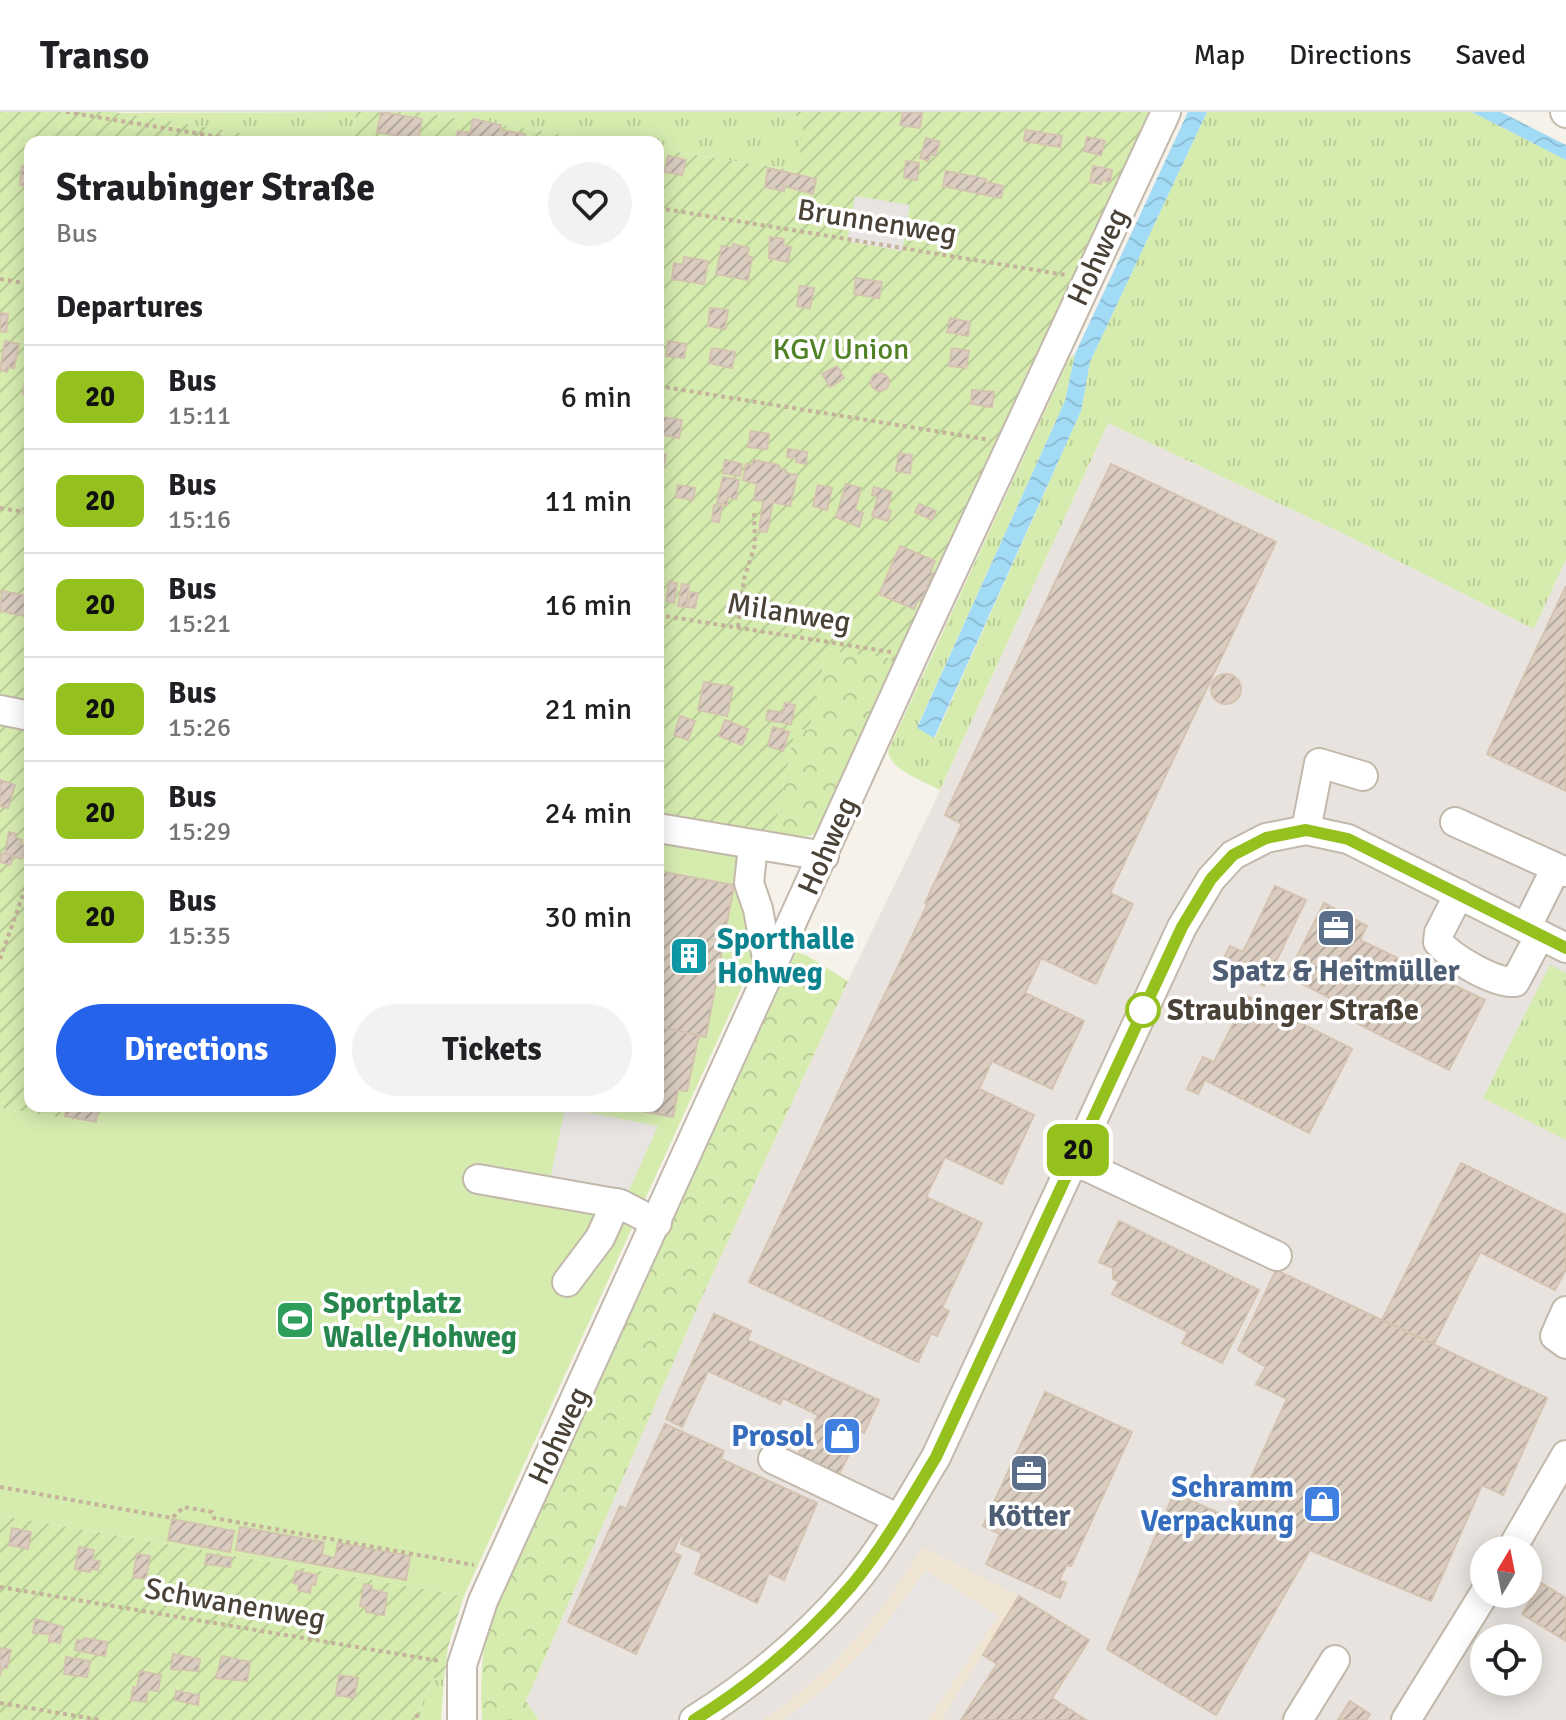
<!DOCTYPE html>
<html lang="en">
<head>
<meta charset="utf-8">
<style>
	:root { --surface:#fff; --page:#f2f2f2; --text:#202124; --muted:#757577; --line:#e0e0e0; --accent:#2563eb }
	body { margin:0; font-family:Signika,sans-serif; background:var(--page); color:var(--text); height:100vh; display:flex; flex-direction:column; font-size:30px; white-space:nowrap }
	* { box-sizing:border-box; margin:0 }
	p { font-size:26px; color:var(--muted) }
	.icon { flex:none; width:44px; height:44px; fill:none; stroke:currentColor; stroke-width:2; stroke-linecap:round; stroke-linejoin:round }
	.map { position:relative; flex:1; overflow:hidden }
	.details { position:absolute; left:24px; top:24px; width:640px; height:976px; display:flex; flex-direction:column; background:var(--surface); border-radius:16px; box-shadow:0 4px 20px #0003 }
	.details>* { flex:none }
	.badge { padding:0 16px; border-radius:12px; font-size:28px; line-height:52px }
	.needle { width:52px; rotate:10deg }
	.fabs { position:absolute; left:1470px; top:1424px; display:grid; gap:16px }
	.fabs a { display:grid; place-items:center; width:72px; height:72px; border-radius:50%; background:var(--surface); box-shadow:0 4px 20px #0003; font-size:40px }
	.map>.badge { position:absolute; translate:-50% -50%; box-shadow:0 0 0 4px #fff }
	h2 { padding:0 32px; font-size:30px; line-height:72px }
	.round { display:grid; place-items:center; flex:none; width:84px; height:84px; border-radius:42px; background:var(--page) }
	.summary { display:flex; align-items:center; justify-content:space-between; height:136px; padding:0 32px }
	h1 { font-size:38px; font-weight:700; line-height:60px }
	.button { display:flex; gap:16px; margin-top:auto; padding:16px 32px }
	.button a { flex:1; height:92px; border-radius:48px; background:var(--accent); color:#fff; font-size:32px; font-weight:700; line-height:92px; text-align:center }
	.button a+a { background:var(--page); color:var(--text) }
	ul { padding:0; list-style:none }
	li { display:flex; align-items:center; gap:24px; height:104px; padding:0 32px; border-top:2px solid var(--line) }
	li div { flex:1 }
	li b { display:block; font-size:30px }
	li em { font-style:normal }
	li .badge { min-width:88px; font-weight:700; text-align:center }
	header { display:flex; align-items:center; gap:48px; box-sizing:border-box; height:112px; padding:0 40px; background:var(--surface); border-bottom:2px solid var(--line) }
	header strong { font-size:38px }
	nav { display:flex; gap:44px; margin-inline-start:auto; font-size:28px }
	.map>svg:first-child { display:block }
	.industrial { fill:#e8e3de; fill-rule:evenodd }
	.education { fill:#f0e5d2 }
	.grass { fill:url(#grass-tufts) }
	.forest { fill:url(#forest-crowns) }
	.garden { fill:url(#garden-furrows) }
	.pitch { fill:#d6ecaf }
	.parking { fill:#e7e4e1 }
	.water { fill:url(#water-waves) }
	.building { fill:url(#building-hatch); stroke:#d4c3b0; stroke-width:2 }
	.lines { fill:none; stroke-linecap:round; stroke-linejoin:round }
	.minor-casing { stroke:#c2b8ab; stroke-width:32 }
	.path { stroke:#c5b29b; stroke-width:4; stroke-dasharray:4 4; stroke-linecap:butt }
	.minor { stroke:#fff; stroke-width:28 }
	.line-casing { stroke:#fff; stroke-width:18 }
	.line { stroke:#95c11f; stroke-width:12 }
	.stop-dot { fill:#fff; stroke:#95c11f; stroke-width:4 }
	.labels { text-anchor:middle; dominant-baseline:central; stroke-width:7; stroke-linejoin:round; paint-order:stroke }
	.street-label { font-size:30px; fill:#4a4137; stroke:#fff }
	.park-label { font-size:30px; fill:#508125; stroke:#fff }
	.culture-label { font-size:30px; font-weight:bold; fill:#0d838f; stroke:#fff; text-anchor:start }
	.service-label { font-size:30px; font-weight:bold; fill:#4e5e75; stroke:#fff }
	.stop-label { font-size:30px; font-weight:bold; fill:#4a4137; stroke:#fff; text-anchor:start }
	.leisure-label { font-size:30px; font-weight:bold; fill:#27864d; stroke:#fff; text-anchor:start }
	.shop-label { font-size:30px; font-weight:bold; fill:#366cbe; stroke:#fff; text-anchor:end }
</style>
</head>
<body>
<header>
<strong>Transo</strong>
<nav><a>Map</a><a>Directions</a><a>Saved</a></nav>
</header>
<div class="map">
<svg width="1566" height="1608" viewBox="0 0 1566 1608">
	<defs>
		<pattern id="grass-tufts" width="24" height="20" patternUnits="userSpaceOnUse" patternTransform="scale(2)"><rect width="24" height="20" fill="#d6ecaf"/><path d="M3 7l-1-3M5 7V3M7 7l1-3M15 17l-1-3M17 17v-4M19 17l1-3" fill="none" stroke="#b9cc97"/></pattern>
		<pattern id="forest-crowns" width="20" height="18" patternUnits="userSpaceOnUse" patternTransform="scale(2)"><rect width="20" height="18" fill="#d6ecaf"/><path d="M2 6a3 3 0 1 1 6 0M12 15a3 3 0 1 1 6 0" fill="none" stroke="#b9cc97"/></pattern>
		<pattern id="garden-furrows" width="10" height="10" patternUnits="userSpaceOnUse" patternTransform="scale(2)"><rect width="10" height="10" fill="#d6ecaf"/><path d="M-1 1l2-2M0 10L10 0M9 11l2-2" fill="none" stroke="#b9cc97"/></pattern>
		<pattern id="water-waves" width="16" height="10" patternUnits="userSpaceOnUse" patternTransform="scale(2)"><rect width="16" height="10" fill="#a2dbf6"/><path d="M0 5q4-4 8 0t8 0" fill="none" stroke="#8dbdd4"/></pattern>
		<pattern id="building-hatch" width="6" height="6" patternUnits="userSpaceOnUse" patternTransform="scale(2)"><rect width="6" height="6" fill="#dbcec1"/><path d="M-1 1l2-2M0 6l6-6M5 7l2-2" fill="none" stroke="#b4a99e"/></pattern>
	</defs>
	<rect width="100%" height="100%" fill="#f6f1e9"/>
	<!-- industrial -->
	<path class="industrial" d="M1108,311L1344,422L1534,517L1566,447V1608H539L526,1589L698,1194L848,869L938,683ZM1484,1438H1528V1482H1484ZM1484,1526H1528V1570H1484Z"/>
	<!-- education -->
	<polygon class="education" points="923,1435 1019,1484 941,1608 763,1608 790,1589 828,1556 860,1523 891,1484"/>
	<!-- grass -->
	<g class="grass">
		<polygon points="356,0 351,30 296,30 114,1"/>
		<polygon points="417,0 778,0 805,5 798,59 658,37 658,30 612,30"/>
		<path d="M1207,0H1472L1566,48V447L1534,517L1344,422L1108,311L940,678C924,669 891,659 888,639L1069,247L1075,242L1065,289L917,615L935,626L1081,299L1090,250Z"/>
		<polygon points="1550,853 1566,861 1566,1028 1483,986"/>
		<polygon points="432,1565 444,1568 441,1608 425,1608 426,1605 419,1600"/>
	</g>
	<!-- forest -->
	<g class="forest">
		<polygon points="826,537 888,546 896,554 818,721 794,729 773,725 795,616 809,617"/>
		<path d="M796,840L806,843L848,869L698,1194L526,1589L539,1608H482C480,1571 481,1537 492,1502Z"/>
	</g>
	<!-- garden -->
	<g class="garden">
		<polygon points="0,0 114,0 296,30 30,30 30,937 26,955 30,956 30,994 111,994 107,1013 0,996"/>
		<polygon points="356,0 417,0 612,30 351,30"/>
		<polygon points="778,0 1154,0 896,554 888,546 826,538 809,618 795,617 773,725 658,704 658,37 798,59 804,5"/>
		<polygon points="0,1403 464,1484 448,1535 444,1568 432,1566 419,1599 426,1605 425,1608 0,1608"/>
	</g>
	<!-- pitch -->
	<polygon class="pitch" points="658,725 747,741 757,842 464,1484 0,1403 0,996 107,1013 111,994 658,994"/>
	<!-- parking -->
	<g class="parking">
		<polygon points="855,84 910,93 902,139 847,129"/>
		<polygon points="565,996 658,1014 625,1087 549,1073"/>
		<polygon points="926,1458 998,1504 928,1608 783,1608 826,1576 871,1531"/>
	</g>
	<!-- water -->
	<g class="water">
		<polygon points="1188,0 1207,0 1090,250 1081,299 934,626 917,616 1065,289 1075,242"/>
		<polygon points="1472,0 1501,0 1566,33 1566,48"/>
	</g>
	<!-- building -->
	<g class="building">
		<polygon points="381,0 422,7 418,28 377,20"/>
		<polygon points="903,0 922,1 920,16 900,13"/>
		<polygon points="473,7 501,13 500,18 525,22 524,27 536,30 455,30 458,19 470,21"/>
		<polygon points="1026,18 1062,24 1060,35 1024,29"/>
		<polygon points="1087,25 1105,29 1101,43 1084,39"/>
		<polygon points="926,26 940,30 935,44 931,42 928,49 920,46"/>
		<polygon points="668,44 686,48 682,63 664,60"/>
		<polygon points="906,49 919,51 917,68 904,66"/>
		<polygon points="22,54 30,55 30,74 20,73"/>
		<polygon points="1093,54 1112,58 1110,70 1101,68 1101,72 1090,70"/>
		<polygon points="768,56 816,67 813,82 784,74 784,79 765,75"/>
		<polygon points="946,59 986,67 986,70 1003,74 1001,86 943,74"/>
		<polygon points="770,125 784,127 783,134 791,135 788,150 769,146"/>
		<polygon points="733,132 749,136 747,144 752,145 748,168 716,162 722,134 733,136"/>
		<polygon points="684,145 708,149 704,172 672,167 674,151 683,153"/>
		<polygon points="856,166 882,170 879,186 854,182"/>
		<polygon points="800,174 814,176 810,196 797,194"/>
		<polygon points="710,196 728,198 725,217 708,214"/>
		<polygon points="0,201 8,202 6,220 0,219"/>
		<polygon points="950,206 970,210 968,224 947,220"/>
		<polygon points="5,229 19,232 14,256 9,255 7,260 0,258"/>
		<polygon points="668,229 686,232 684,246 666,244"/>
		<polygon points="712,236 735,240 732,256 709,251"/>
		<polygon points="952,236 969,239 966,256 949,254"/>
		<polygon points="837,254 844,266 830,275 822,262"/>
		<circle cx="880" cy="270" r="9"/>
		<polygon points="26,262 30,263 30,284 23,282"/>
		<polygon points="972,278 994,280 992,295 971,292"/>
		<polygon points="663,305 682,308 679,326 660,322"/>
		<polygon points="751,319 769,322 767,337 748,335"/>
		<polygon points="788,337 807,340 806,352 796,350 797,346 787,345"/>
		<polygon points="658,341 666,342 662,364 658,363"/>
		<polygon points="899,341 912,343 910,361 896,359"/>
		<polygon points="725,348 742,352 740,364 723,361"/>
		<polygon points="753,348 779,353 779,356 786,358 786,361 797,363 790,394 773,390 767,420 759,419 763,389 754,388 757,372 743,368 746,352 752,353"/>
		<polygon points="1111,352 1276,430 1110,781 1133,792 1096,872 1041,846 1025,881 1084,909 1052,977 992,949 979,977 1034,1003 1002,1072 945,1045 926,1085 982,1111 942,1196 949,1199 937,1224 931,1221 918,1250 749,1170 927,793 925,791 962,712 945,703"/>
		<polygon points="723,365 739,368 736,387 728,385 727,393 717,391"/>
		<polygon points="846,372 861,376 855,398 863,401 859,415 836,405"/>
		<polygon points="678,373 695,376 693,388 676,385"/>
		<polygon points="818,373 832,376 827,398 813,394"/>
		<polygon points="874,375 892,380 887,398 891,399 888,409 872,404 878,385 872,383"/>
		<polygon points="919,392 936,399 932,408 915,400"/>
		<polygon points="714,393 722,394 719,410 712,409"/>
		<polygon points="900,434 935,449 930,460 933,461 921,489 918,488 914,497 879,482"/>
		<polygon points="669,470 677,471 674,491 666,489"/>
		<polygon points="682,472 689,473 686,495 678,494"/>
		<polygon points="1566,474 1566,679 1487,642"/>
		<polygon points="2,479 29,484 25,504 0,499"/>
		<polygon points="691,480 698,481 695,496 687,495"/>
		<circle cx="1226" cy="577" r="15"/>
		<polygon points="704,570 733,575 727,604 698,598"/>
		<polygon points="785,591 795,593 791,612 766,608 768,598 783,601"/>
		<polygon points="680,604 695,609 688,628 674,623"/>
		<polygon points="725,608 748,617 742,633 719,624"/>
		<polygon points="773,615 789,620 783,639 768,634"/>
		<polygon points="0,668 15,673 8,696 0,694"/>
		<polygon points="9,720 16,722 15,725 22,728 21,732 26,734 22,747 5,741"/>
		<polygon points="5,741 13,744 10,753 0,750 1,742"/>
		<polygon points="658,759 734,773 706,925 658,915"/>
		<polygon points="1275,774 1306,788 1264,874 1221,852 1230,834 1243,840"/>
		<polygon points="1324,791 1367,814 1360,828 1485,888 1449,958 1325,895 1330,886 1287,864"/>
		<polygon points="1247,884 1352,937 1309,1021 1205,968 1198,982 1187,977 1203,945 1214,950"/>
		<polygon points="658,915 699,923 687,979 678,978 673,1005 615,994 658,994"/>
		<polygon points="66,994 94,994 93,998 97,999 96,1010 65,1004"/>
		<polygon points="1461,1051 1566,1103 1566,1157 1555,1178 1480,1140 1434,1232 1382,1208"/>
		<polygon points="1119,1109 1259,1178 1222,1251 1182,1231 1188,1220 1112,1182 1119,1169 1113,1167 1113,1156 1099,1150"/>
		<polygon points="1276,1158 1547,1286 1503,1383 1482,1373 1431,1489 1310,1438 1216,1603 1107,1537 1174,1381 1232,1407 1287,1287 1256,1272 1266,1255 1238,1238"/>
		<polygon points="714,1202 751,1219 747,1228 879,1288 864,1321 861,1319 838,1364 797,1345 804,1329 799,1327 806,1311 813,1314 818,1303 783,1286 780,1292 708,1259 682,1315 666,1307"/>
		<polygon points="1045,1280 1132,1320 1071,1454 1067,1453 1059,1468 1066,1471 1060,1486 986,1452 1000,1422 983,1414"/>
		<polygon points="665,1312 724,1339 721,1347 817,1391 784,1468 769,1461 757,1491 695,1462 702,1441 681,1432 684,1424 681,1422 673,1440 681,1444 636,1542 568,1510 620,1394 626,1397"/>
		<polygon points="172,1407 234,1419 230,1440 168,1428"/>
		<polygon points="240,1415 324,1430 322,1443 335,1446 338,1431 410,1444 406,1468 236,1438"/>
		<polygon points="12,1416 31,1420 28,1437 9,1433"/>
		<polygon points="79,1435 94,1438 92,1448 100,1449 98,1458 91,1457 90,1460 75,1457"/>
		<polygon points="137,1442 150,1444 146,1467 133,1465"/>
		<polygon points="207,1442 232,1446 230,1455 205,1452"/>
		<polygon points="296,1459 317,1463 315,1473 311,1472 310,1481 298,1478 299,1472 293,1471"/>
		<polygon points="1541,1471 1566,1486 1566,1529 1522,1502"/>
		<polygon points="364,1472 372,1474 372,1478 387,1481 384,1503 366,1500 366,1495 360,1494"/>
		<polygon points="1019,1484 1089,1528 1052,1586 1086,1608 961,1608 997,1552 983,1543"/>
		<polygon points="35,1507 63,1515 60,1531 49,1529 50,1522 33,1521"/>
		<polygon points="84,1526 107,1530 105,1544 75,1538 77,1528 83,1529"/>
		<polygon points="0,1536 11,1538 7,1556 1,1555 0,1564"/>
		<polygon points="173,1542 200,1547 198,1559 171,1557"/>
		<polygon points="222,1544 250,1550 247,1569 216,1566"/>
		<polygon points="66,1545 90,1549 87,1565 64,1562"/>
		<polygon points="140,1559 161,1563 158,1579 148,1578 146,1590 131,1588 133,1575 137,1576"/>
		<polygon points="339,1563 358,1566 354,1586 336,1583"/>
		<polygon points="176,1579 199,1583 198,1593 175,1588"/>
		<polygon points="1350,1589 1370,1602 1366,1608 1338,1608"/>
	</g>
	<g class="lines">
		<!-- minor casing -->
		<g class="minor-casing">
			<g id="minor">
				<polyline points="1565,0 1566,1"/>
				<polyline points="0,598 30,604"/>
				<polyline points="1455,710 1566,760"/>
				<polyline points="658,716 824,744"/>
				<polyline points="1306,718 1319,651 1363,664"/>
				<polyline points="753,734 749,771 758,797 770,863"/>
				<path d="M1459,782L1439,821L1438,830C1452,846 1493,871 1515,870L1540,823"/>
				<polyline points="1526,816 1556,756"/>
				<polyline points="1073,1048 1277,1144"/>
				<polyline points="478,1067 620,1092 657,1111"/>
				<polyline points="567,1170 600,1126 616,1091"/>
				<polyline points="1566,1199 1555,1224 1566,1232"/>
				<polyline points="773,1347 899,1407"/>
				<polyline points="1511,1438 1566,1343"/>
				<polyline points="462,1608 462,1553 483,1489 913,544 1166,0"/>
				<path d="M694,1608C753,1571 807,1526 852,1473C885,1434 910,1388 936,1345L1182,815L1211,767L1233,743L1266,726L1306,718L1348,727L1566,836"/>
				<polyline points="1298,1608 1335,1548"/>
				<polyline points="1406,1608 1484,1482"/>
			</g>
		</g>
		<!-- path -->
		<g class="path">
			<polyline points="66,0 250,30"/>
			<polyline points="658,96 1066,163"/>
			<polyline points="0,167 30,172"/>
			<polyline points="658,274 990,328"/>
			<polyline points="0,396 30,401"/>
			<polyline points="658,503 891,540"/>
			<polyline points="738,515 744,467 755,433 754,398"/>
			<polyline points="0,847 30,763"/>
			<polyline points="0,1375 172,1406 184,1395 212,1400 214,1406 474,1453"/>
			<polyline points="0,1475 440,1549"/>
			<polyline points="0,1591 100,1608"/>
			<polyline points="416,1602 420,1608"/>
		</g>
		<!-- minor -->
		<use href="#minor" class="minor"/>
	</g>
	<g class="lines">
		<!-- line casing -->
		<g class="line-casing">
			<path id="line" d="M694,1608C753,1572 806,1526 852,1473C884,1434 910,1388 936,1345L1182,815L1211,767L1233,743L1266,726L1306,718L1348,727L1566,836"/>
		</g>
		<!-- line -->
		<use href="#line" class="line"/>
	</g>
	<!-- icons -->
	<defs>
		<g id="office-square" transform="scale(2)"><rect x="-9" y="-9" width="18" height="18" rx="4" fill="#5c6f8a" stroke="#fff"/><path d="M-6-3h4V-5.5h4V-3h4V5H-6ZM-1-4.5V-3h2v-1.5ZM-6 0V1H6V0Z" fill="#fff"/></g>
		<g id="building-square" transform="scale(2)"><rect x="-9" y="-9" width="18" height="18" rx="4" fill="#0f9aa8" stroke="#fff"/><path d="M-4-6H4V6H1V3H-1V6H-4ZM-2.5-4.3h1.7v1.8h-1.7ZM.8-4.3h1.7v1.8H.8ZM-2.5-1h1.7V.8h-1.7ZM.8-1h1.7V.8H.8Z" fill="#fff"/></g>
		<g id="stadium-square" transform="scale(2)"><rect x="-9" y="-9" width="18" height="18" rx="4" fill="#2e9e5b" stroke="#fff"/><path d="M0-5a6.5 5 0 1 0 0 10a6.5 5 0 1 0 0-10ZM-3.5-1.8h7v3.6h-7Z" fill="#fff"/></g>
		<g id="shop-square" transform="scale(2)"><rect x="-9" y="-9" width="18" height="18" rx="4" fill="#3f7fe0" stroke="#fff"/><path d="M-5-2.5h2.3a2.7 3.5 0 0 1 5.4 0H5L5.5 6h-11ZM-1.5-2.5h3a1.5 2.3 0 0 0-3 0Z" fill="#fff"/></g>
	</defs>
	<g fill-rule="evenodd">
		<use href="#office-square" x="1336" y="816"/>
		<use href="#building-square" x="689" y="844"/>
		<use href="#stadium-square" x="295" y="1208"/>
		<use href="#shop-square" x="842" y="1324"/>
		<use href="#office-square" x="1029" y="1361"/>
		<use href="#shop-square" x="1322" y="1392"/>
	</g>
	<!-- markers -->
	<circle class="stop-dot" cx="1143" cy="898" r="16"/>
	<g class="labels">
		<!-- street labels -->
		<g class="street-label">
			<text transform="translate(877 110) rotate(9)">Brunnenweg</text>
			<text transform="translate(1098 145) rotate(-65)">Hohweg</text>
			<text transform="translate(789 501) rotate(9)">Milanweg</text>
			<text transform="translate(828 734) rotate(-66)">Hohweg</text>
			<text transform="translate(559 1324) rotate(-65)">Hohweg</text>
			<text transform="translate(235 1492) rotate(10)">Schwanenweg</text>
		</g>
		<!-- park labels -->
		<g class="park-label">
			<text x="841" y="237">KGV Union</text>
		</g>
		<!-- culture labels -->
		<g class="culture-label">
			<text x="717" y="827">Sporthalle<tspan x="717" dy="34">Hohweg</tspan></text>
		</g>
		<!-- service labels -->
		<g class="service-label">
			<text x="1336" y="859">Spatz &amp; Heitmüller</text>
			<text x="1029" y="1404">Kötter</text>
		</g>
		<!-- stop labels -->
		<g class="stop-label">
			<text x="1167" y="898">Straubinger Straße</text>
		</g>
		<!-- leisure labels -->
		<g class="leisure-label">
			<text x="323" y="1191">Sportplatz<tspan x="323" dy="34">Walle/Hohweg</tspan></text>
		</g>
		<!-- shop labels -->
		<g class="shop-label">
			<text x="814" y="1324">Prosol</text>
			<text x="1294" y="1375">Schramm<tspan x="1294" dy="34">Verpackung</tspan></text>
		</g>
	</g>
</svg>
<div class="fabs">
<a><svg class="needle" viewBox="-14 -14 28 28"><path d="M0-13l5 13h-10z" fill="#e53935"/><path d="M0 13l5-13h-10z" fill="#757577"/></svg></a>
<a><svg class="icon" aria-label="locate" viewBox="0 0 24 24"><circle cx="12" cy="12" r="6"/><path d="M12 2v4M12 18v4M2 12h4M18 12h4"/></svg></a>
</div>
<b class="badge" style="left:1078px;top:1038px;background:#95c11f;color:#111">20</b>
<section class="details">
<div class="summary"><div><h1>Straubinger Straße</h1><p>Bus</p></div><a class="round"><svg class="icon" aria-label="heart" viewBox="0 0 24 24"><path d="M12 20l-8-8c-3-5 5-10 8-4 3-6 11-1 8 4z"/></svg></a></div>
<h2>Departures</h2>
<ul>
<li><span class="badge" style="background:#95c11f;color:#111">20</span><div><b>Bus</b><p>15:11</p></div><em>6 min</em></li>
<li><span class="badge" style="background:#95c11f;color:#111">20</span><div><b>Bus</b><p>15:16</p></div><em>11 min</em></li>
<li><span class="badge" style="background:#95c11f;color:#111">20</span><div><b>Bus</b><p>15:21</p></div><em>16 min</em></li>
<li><span class="badge" style="background:#95c11f;color:#111">20</span><div><b>Bus</b><p>15:26</p></div><em>21 min</em></li>
<li><span class="badge" style="background:#95c11f;color:#111">20</span><div><b>Bus</b><p>15:29</p></div><em>24 min</em></li>
<li><span class="badge" style="background:#95c11f;color:#111">20</span><div><b>Bus</b><p>15:35</p></div><em>30 min</em></li>
</ul>
<div class="button"><a>Directions</a><a>Tickets</a></div>
</section>
</div>
</body>
</html>
